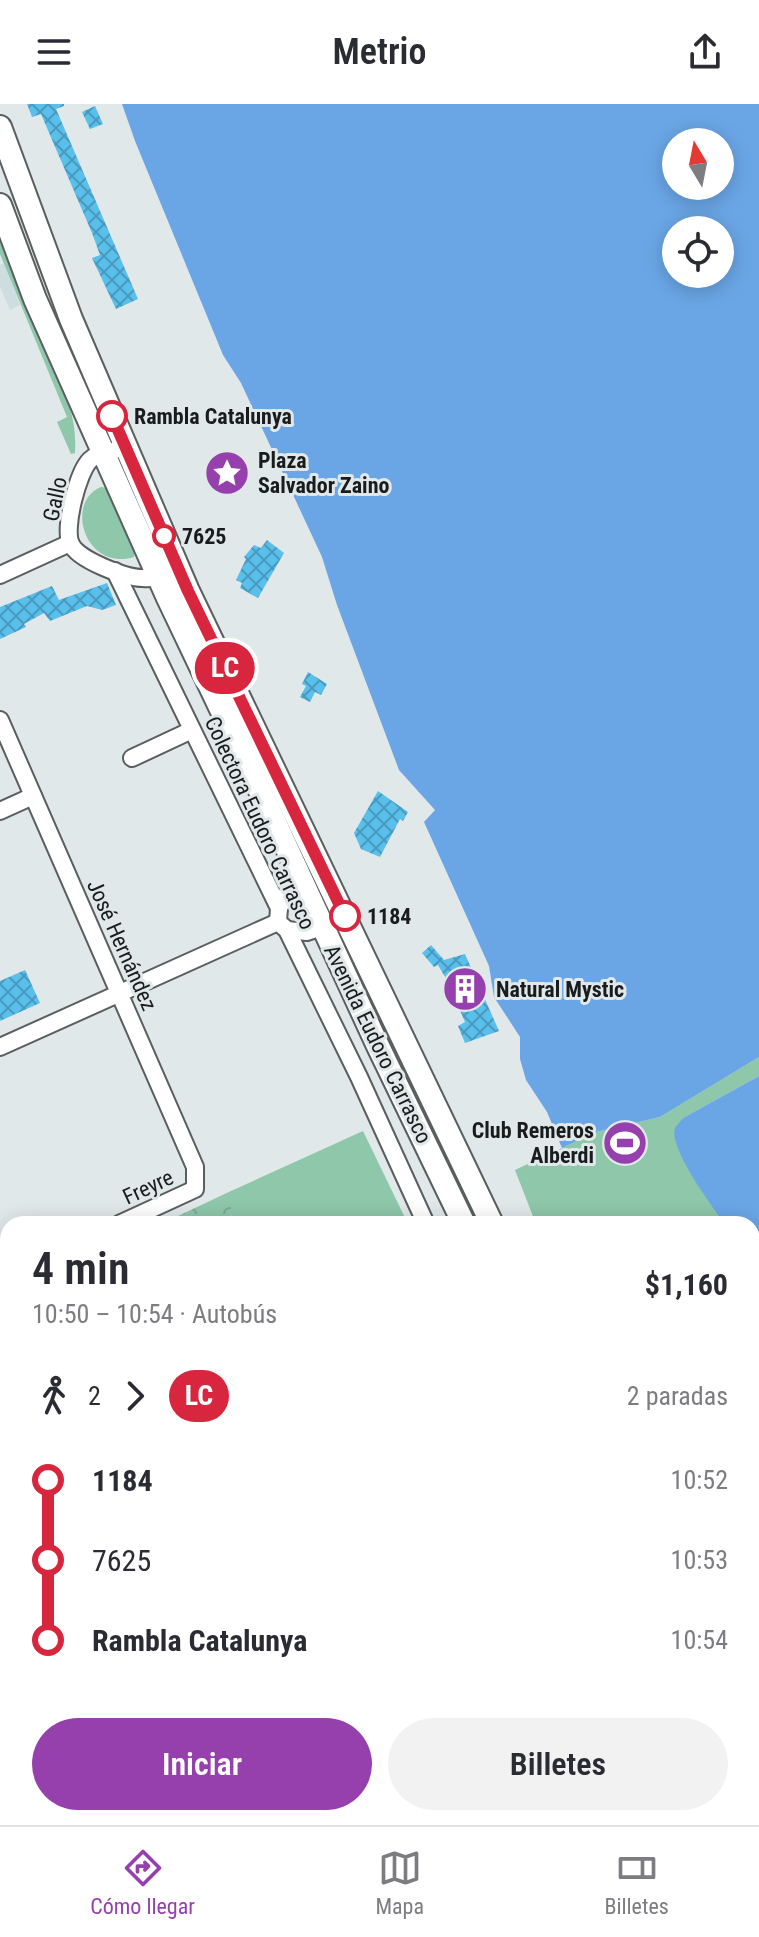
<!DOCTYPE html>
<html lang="es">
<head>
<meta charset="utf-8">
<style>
	:root { --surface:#fff; --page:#f2f2f3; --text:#2b2b33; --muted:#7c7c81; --line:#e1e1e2; --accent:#9640ad }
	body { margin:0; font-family:"Roboto Condensed",sans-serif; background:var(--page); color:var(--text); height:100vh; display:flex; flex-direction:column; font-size:30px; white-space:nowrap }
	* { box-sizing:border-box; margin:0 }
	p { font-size:26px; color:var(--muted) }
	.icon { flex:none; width:44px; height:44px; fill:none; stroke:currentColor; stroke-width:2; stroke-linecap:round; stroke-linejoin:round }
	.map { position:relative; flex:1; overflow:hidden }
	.panel { position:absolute; left:0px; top:1112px; width:760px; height:610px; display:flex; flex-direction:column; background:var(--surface); border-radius:24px 24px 0 0; box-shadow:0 4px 20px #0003 }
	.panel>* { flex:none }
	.badge { padding:0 16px; border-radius:26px; font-size:28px; line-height:52px }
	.needle { width:52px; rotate:350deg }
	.controls { position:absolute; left:662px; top:24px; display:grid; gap:16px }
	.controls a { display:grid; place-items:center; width:72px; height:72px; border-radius:50%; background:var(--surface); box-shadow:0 4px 20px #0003; font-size:40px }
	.map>.badge { position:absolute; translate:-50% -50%; box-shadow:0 0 0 4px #fff }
	.legs { display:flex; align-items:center; gap:12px; height:88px; padding:0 32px; font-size:26px }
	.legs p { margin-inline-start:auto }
	.headline { display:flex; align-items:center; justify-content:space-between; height:136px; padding:0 32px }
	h1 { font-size:44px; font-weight:600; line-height:60px }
	.action { display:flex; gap:16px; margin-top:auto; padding:16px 32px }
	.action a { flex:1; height:92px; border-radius:48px; background:var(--accent); color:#fff; font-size:32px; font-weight:600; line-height:92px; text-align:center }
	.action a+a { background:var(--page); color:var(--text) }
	ul { padding:0 32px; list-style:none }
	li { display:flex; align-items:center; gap:28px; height:80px; font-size:30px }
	li i { display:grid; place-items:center; width:12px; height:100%; margin:0 10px; background:currentColor }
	li i::after { content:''; width:20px; height:20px; margin:-10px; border:6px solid; border-radius:50%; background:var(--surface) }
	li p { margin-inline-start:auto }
	li:first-child i { background:linear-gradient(#0000 50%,currentColor 0) }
	li:last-child i { background:linear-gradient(currentColor 50%,#0000 0) }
	header { display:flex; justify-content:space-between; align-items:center; height:104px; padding:0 32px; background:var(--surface); font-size:36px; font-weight:600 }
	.tabs { display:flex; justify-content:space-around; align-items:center; height:112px; border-top:2px solid var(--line); background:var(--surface); font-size:22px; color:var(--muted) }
	.tabs a { display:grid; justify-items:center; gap:4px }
	.tabs .on { color:var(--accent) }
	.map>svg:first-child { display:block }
	.built { fill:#cedee0 }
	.grass { fill:#8ec7aa }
	.park { fill:url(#park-crowns) }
	.water { fill:#6aa6e6; fill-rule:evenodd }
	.building { fill:url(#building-cross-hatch) }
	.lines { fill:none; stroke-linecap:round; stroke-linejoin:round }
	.street-casing { stroke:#595e5f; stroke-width:20 }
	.secondary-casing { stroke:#595e5f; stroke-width:26 }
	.street { stroke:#fff; stroke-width:16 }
	.secondary { stroke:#fff; stroke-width:22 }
	.line-1-casing { stroke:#fff; stroke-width:18 }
	.line-1 { stroke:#d7263d; stroke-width:12 }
	.stop-1-dot { fill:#fff; stroke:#d7263d; stroke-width:4 }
	.labels { text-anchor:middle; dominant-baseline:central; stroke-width:6; stroke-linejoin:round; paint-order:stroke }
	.stop-label { font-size:22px; font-weight:bold; fill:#191b1c; stroke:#e1e8e9; text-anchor:start }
	.poi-label { font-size:22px; font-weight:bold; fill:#191b1c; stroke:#e1e8e9; text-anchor:start }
	.street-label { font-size:22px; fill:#191b1c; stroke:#e1e8e9 }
</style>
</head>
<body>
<header><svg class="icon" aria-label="menu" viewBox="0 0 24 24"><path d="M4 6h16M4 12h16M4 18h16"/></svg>Metrio<svg class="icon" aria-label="share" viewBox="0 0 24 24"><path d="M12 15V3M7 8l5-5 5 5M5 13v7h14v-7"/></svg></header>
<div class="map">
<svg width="759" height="1721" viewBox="0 0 759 1721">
	<defs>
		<pattern id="park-crowns" width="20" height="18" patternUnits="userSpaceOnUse" patternTransform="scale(2)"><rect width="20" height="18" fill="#8ec7aa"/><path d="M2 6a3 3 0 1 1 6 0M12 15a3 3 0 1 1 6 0" fill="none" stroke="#7aaa92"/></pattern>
		<pattern id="building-cross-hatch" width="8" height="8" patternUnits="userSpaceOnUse" patternTransform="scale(2)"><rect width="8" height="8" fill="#59bfeb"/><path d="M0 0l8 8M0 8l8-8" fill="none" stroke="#499abe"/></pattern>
	</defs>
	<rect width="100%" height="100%" fill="#e1e8e9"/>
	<!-- built -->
	<polygon class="built" points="4,159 20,201 10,206 0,183 0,161"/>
	<!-- grass -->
	<g class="grass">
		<path d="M0,131L69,300C74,317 76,332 75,349L71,350L57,318L67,313L0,150Z"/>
		<path d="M101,383L108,384L135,446L134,453C85,468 64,398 101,383Z"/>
		<path d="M759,953V972L683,1014L675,1034C688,1066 705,1093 725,1120H536L515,1066L596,1028L660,1013Z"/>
		<polygon points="363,1027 408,1120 235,1120 231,1110 231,1087"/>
		<polygon points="752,1151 759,1158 759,1717 752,1721 744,1721 742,1714 752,1714"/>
	</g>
	<!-- park -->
	<polygon class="park" points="231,1087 231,1110 235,1120 161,1120"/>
	<!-- water -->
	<g class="water">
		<path d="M122,0H759V953L660,1013L596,1028L562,1044L547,1008L526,976L520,955V933L494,893L489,862L424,718L435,706L399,666L337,501L322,453L241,279L223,251L135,37ZM676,38H720V82H676ZM676,126H720V170H676Z"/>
		<path d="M759,972V1158L752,1151V1120H725C713,1104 668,1043 675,1024C675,1023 682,1016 683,1014Z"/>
	</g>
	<!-- building -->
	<g class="building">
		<polygon points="27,0 64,0 64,2 56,5 138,195 116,205 92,154 100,151 92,129 41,10 32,13"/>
		<polygon points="95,2 103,20 90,25 82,8"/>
		<polygon points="267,436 284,449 258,494 240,484 242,479 236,476 246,455 244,453 254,441 261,444"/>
		<polygon points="107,479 116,501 102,506 87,502 50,517 44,509 24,520 26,523 0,535 0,503 52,482 59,496"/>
		<polygon points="308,568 327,580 321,591 315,588 310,598 300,593 306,582 302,580"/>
		<polygon points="378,687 408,708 403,717 400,715 380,753 361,745 354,729"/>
		<polygon points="431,841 444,856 465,850 499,927 465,939 458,922 465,918 448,878 438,861 434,863 422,849"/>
		<polygon points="25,866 40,899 0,917 0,877"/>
	</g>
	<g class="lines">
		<!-- street casing -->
		<g class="street-casing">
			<g id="street">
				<path d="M113,347C104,348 96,350 90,356C78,368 63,425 71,440C78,456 126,474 143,474C152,475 159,473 167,469"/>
				<polyline points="115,467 279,804 278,818 287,826 359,973 426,1120"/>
				<polyline points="0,471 70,439"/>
				<polyline points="0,616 195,1063 195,1085 119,1120"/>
				<polyline points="132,654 192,626"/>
				<polyline points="0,707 33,692"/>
				<polyline points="279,804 288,787 301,775"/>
				<polyline points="287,826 307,828 322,823"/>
				<polyline points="0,943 278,818"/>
				<polyline points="0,1149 8,1167"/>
				<polyline points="0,1420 8,1416"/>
				<polyline points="0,1675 8,1691"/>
				<polyline points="19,1714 22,1721"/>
				<polyline points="257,1714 260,1721"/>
				<polyline points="643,1714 645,1721"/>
				<polyline points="52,1721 68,1714"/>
			</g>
		</g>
		<!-- secondary casing -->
		<g class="secondary-casing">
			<g id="secondary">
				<polyline points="0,23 71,215 188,487 492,1120"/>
				<polyline points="0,101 35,195 168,494 271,710 378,942 464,1120"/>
				<polyline points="0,1585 8,1581"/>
				<polyline points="673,1714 675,1721"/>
				<polyline points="702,1714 704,1721"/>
			</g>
		</g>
		<!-- street -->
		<use href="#street" class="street"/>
		<!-- secondary -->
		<use href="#secondary" class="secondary"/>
	</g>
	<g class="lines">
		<!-- line-1 casing -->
		<g class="line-1-casing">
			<polyline id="line-1" points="112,312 188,487 345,812"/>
		</g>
		<!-- line-1 -->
		<use href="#line-1" class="line-1"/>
	</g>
	<!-- icons -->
	<defs>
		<g id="sight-disc" transform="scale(2.3)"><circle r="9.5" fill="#9640ad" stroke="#e1e8e9"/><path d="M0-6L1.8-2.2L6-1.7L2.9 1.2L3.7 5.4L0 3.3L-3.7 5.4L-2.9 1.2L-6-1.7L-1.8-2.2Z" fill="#fff"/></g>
		<g id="building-disc" transform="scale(2.3)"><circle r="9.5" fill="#9640ad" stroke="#e1e8e9"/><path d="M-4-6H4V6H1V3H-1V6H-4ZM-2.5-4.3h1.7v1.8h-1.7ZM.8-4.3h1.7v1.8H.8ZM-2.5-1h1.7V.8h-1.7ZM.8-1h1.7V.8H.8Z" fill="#fff"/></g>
		<g id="stadium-disc" transform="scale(2.3)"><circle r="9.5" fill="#9640ad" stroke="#e1e8e9"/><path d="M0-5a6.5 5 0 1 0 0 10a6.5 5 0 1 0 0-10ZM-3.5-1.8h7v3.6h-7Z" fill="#fff"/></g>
	</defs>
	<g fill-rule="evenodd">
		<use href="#sight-disc" x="227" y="369"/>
		<use href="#building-disc" x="465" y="885"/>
		<use href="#stadium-disc" x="625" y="1039"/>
	</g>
	<!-- markers -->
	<g class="stop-1-dot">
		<circle cx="112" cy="312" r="14"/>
		<circle cx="164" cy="432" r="10"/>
		<circle cx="345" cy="812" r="14"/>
	</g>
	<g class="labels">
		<!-- stop labels -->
		<g class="stop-label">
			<text x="134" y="312">Rambla Catalunya</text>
			<text x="182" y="432">7625</text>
			<text x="367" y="812">1184</text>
		</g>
		<!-- poi labels -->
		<g class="poi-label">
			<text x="258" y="356">Plaza<tspan x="258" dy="25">Salvador Zaino</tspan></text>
			<text x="496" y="885">Natural Mystic</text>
			<text x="594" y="1026" text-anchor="end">Club Remeros<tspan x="594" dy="25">Alberdi</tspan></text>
		</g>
		<!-- street labels -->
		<g class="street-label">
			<text transform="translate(55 395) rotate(-78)">Gallo</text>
			<text transform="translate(260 719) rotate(65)">Colectora Eudoro Carrasco</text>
			<text transform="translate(122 841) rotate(66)">José Hernández</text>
			<text transform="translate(378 940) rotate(64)">Avenida Eudoro Carrasco</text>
			<text transform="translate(148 1083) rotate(-25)">Freyre</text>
		</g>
	</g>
</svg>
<div class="controls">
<a><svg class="needle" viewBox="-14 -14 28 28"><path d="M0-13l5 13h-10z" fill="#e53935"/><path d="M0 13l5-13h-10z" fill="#7c7c81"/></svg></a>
<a><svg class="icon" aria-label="locate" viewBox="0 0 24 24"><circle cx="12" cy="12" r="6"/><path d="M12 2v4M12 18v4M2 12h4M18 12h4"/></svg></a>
</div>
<b class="badge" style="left:225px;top:564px;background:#d7263d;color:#fff">LC</b>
<section class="panel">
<div class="headline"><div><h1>4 min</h1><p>10:50 – 10:54 · Autobús</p></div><b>$1,160</b></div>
<div class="legs"><svg class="icon" aria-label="walk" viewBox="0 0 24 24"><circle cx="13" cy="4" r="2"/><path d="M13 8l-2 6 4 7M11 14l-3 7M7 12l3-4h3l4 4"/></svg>2<svg class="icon" aria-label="forward" viewBox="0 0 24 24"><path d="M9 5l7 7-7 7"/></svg><b class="badge" style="background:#d7263d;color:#fff">LC</b><p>2 paradas</p></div>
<ul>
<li><i style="color:#d7263d"></i><b>1184</b><p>10:52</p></li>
<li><i style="color:#d7263d"></i><span>7625</span><p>10:53</p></li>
<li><i style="color:#d7263d"></i><b>Rambla Catalunya</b><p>10:54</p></li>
</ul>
<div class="action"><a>Iniciar</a><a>Billetes</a></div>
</section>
</div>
<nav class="tabs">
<a class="on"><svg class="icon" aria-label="directions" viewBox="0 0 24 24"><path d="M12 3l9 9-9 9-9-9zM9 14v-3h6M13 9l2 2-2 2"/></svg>Cómo llegar</a>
<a><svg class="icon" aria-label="map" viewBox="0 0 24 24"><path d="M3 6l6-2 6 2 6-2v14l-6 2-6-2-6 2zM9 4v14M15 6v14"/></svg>Mapa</a>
<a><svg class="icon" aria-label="tickets" viewBox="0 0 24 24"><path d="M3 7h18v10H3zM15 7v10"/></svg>Billetes</a>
</nav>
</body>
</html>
